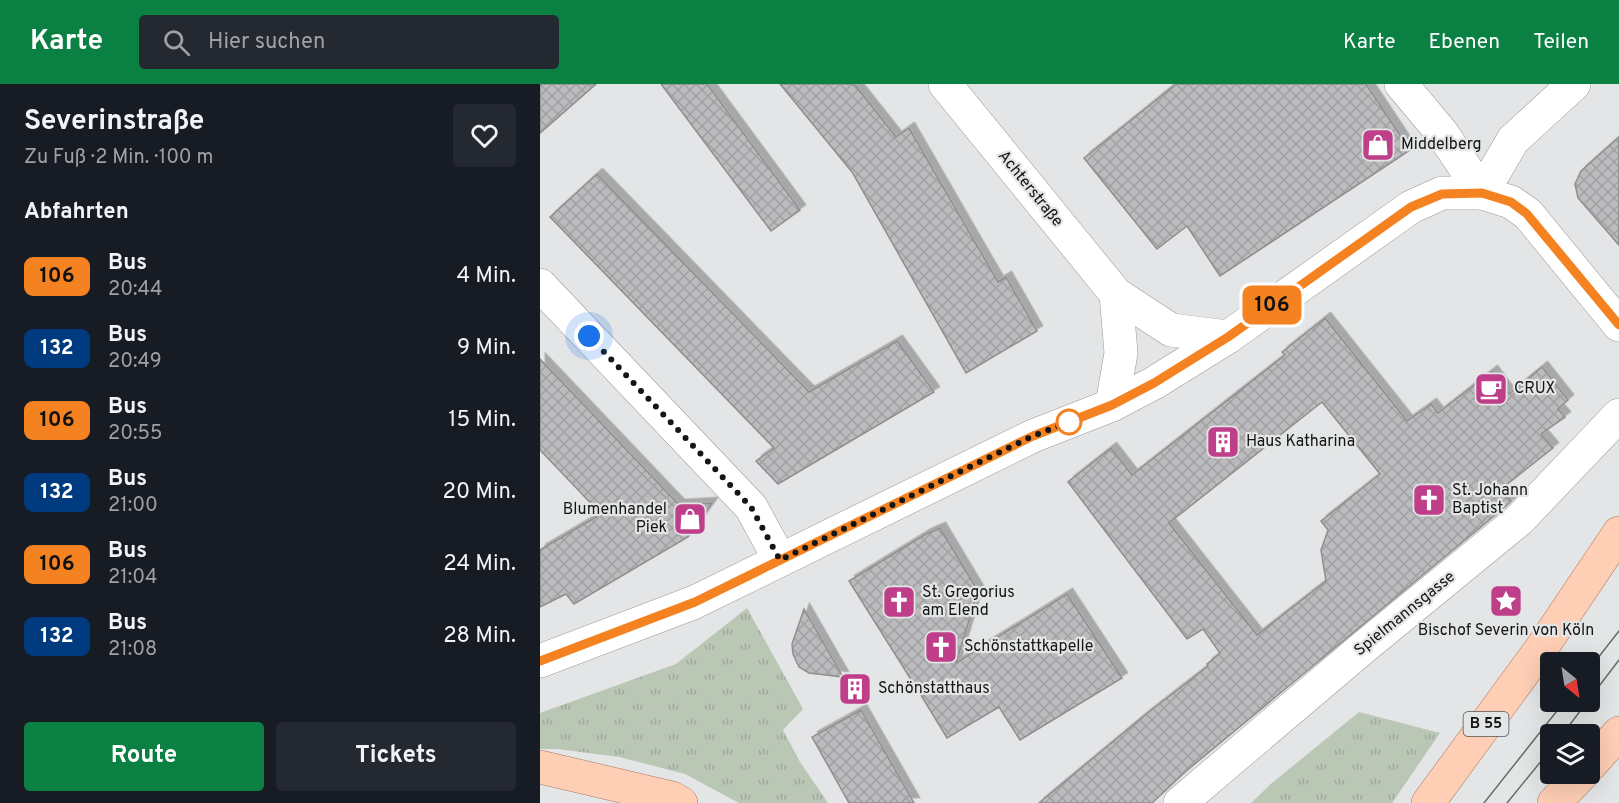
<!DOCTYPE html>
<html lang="de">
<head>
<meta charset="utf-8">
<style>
	:root { --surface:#171b24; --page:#242831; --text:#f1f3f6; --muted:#9ea1a6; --accent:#0b8043 }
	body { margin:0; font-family:Overpass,sans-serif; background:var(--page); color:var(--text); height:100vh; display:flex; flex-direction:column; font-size:22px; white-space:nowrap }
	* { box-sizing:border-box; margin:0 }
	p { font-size:20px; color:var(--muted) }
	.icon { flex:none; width:33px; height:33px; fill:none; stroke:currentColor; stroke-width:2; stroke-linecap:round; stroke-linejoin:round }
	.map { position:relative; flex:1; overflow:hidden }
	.panel { display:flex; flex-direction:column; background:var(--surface); width:540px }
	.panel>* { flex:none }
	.badge { padding:0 12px; border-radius:9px; font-size:21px; line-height:39px }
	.needle { width:39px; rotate:150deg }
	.buttons { position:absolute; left:1000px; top:568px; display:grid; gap:12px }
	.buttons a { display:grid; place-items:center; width:60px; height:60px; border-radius:6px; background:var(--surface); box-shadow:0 6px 24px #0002; font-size:30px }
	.you { position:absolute; width:30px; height:30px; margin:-15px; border:4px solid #fff; border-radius:50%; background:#1a73e8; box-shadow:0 0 0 9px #1a73e833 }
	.map>.badge { position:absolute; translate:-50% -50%; box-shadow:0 0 0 3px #fff }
	h2 { padding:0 24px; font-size:22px; line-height:54px }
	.round { display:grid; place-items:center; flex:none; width:63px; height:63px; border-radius:6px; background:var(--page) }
	.headline { display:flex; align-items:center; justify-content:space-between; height:102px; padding:0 24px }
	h1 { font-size:28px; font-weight:700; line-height:45px }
	.action { display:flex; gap:12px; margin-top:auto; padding:12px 24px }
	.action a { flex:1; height:69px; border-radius:6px; background:var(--accent); color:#fff; font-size:24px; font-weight:700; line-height:69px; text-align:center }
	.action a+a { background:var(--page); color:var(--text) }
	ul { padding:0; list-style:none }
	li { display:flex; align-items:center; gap:18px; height:72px; padding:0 24px }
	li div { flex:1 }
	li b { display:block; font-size:22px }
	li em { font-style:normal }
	li .badge { min-width:66px; font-weight:700; text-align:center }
	header { display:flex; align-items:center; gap:36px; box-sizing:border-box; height:84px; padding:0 30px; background:var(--accent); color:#fff }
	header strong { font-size:28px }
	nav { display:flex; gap:33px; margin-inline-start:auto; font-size:21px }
	.search { width:420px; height:54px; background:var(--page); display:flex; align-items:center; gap:15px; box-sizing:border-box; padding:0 21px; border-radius:6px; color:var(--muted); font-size:22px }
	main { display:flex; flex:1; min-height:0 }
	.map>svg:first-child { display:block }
	.grass { fill:url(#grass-tufts) }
	.building { fill:url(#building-cross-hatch); stroke:#8f8e90; stroke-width:1.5; fill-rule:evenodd; filter:url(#shadow) }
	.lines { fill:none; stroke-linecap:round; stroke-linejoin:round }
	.street-casing { stroke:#98999a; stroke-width:34 }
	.primary-casing { stroke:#ac785d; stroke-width:34 }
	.street { stroke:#fff; stroke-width:33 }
	.primary { stroke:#feceb5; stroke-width:33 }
	.tram { stroke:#6a6c6c; stroke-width:1.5 }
	.line-casing { stroke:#fff; stroke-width:14 }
	.line { stroke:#f58220; stroke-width:9 }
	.walk { stroke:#141515; stroke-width:6; stroke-dasharray:0 10.8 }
	.stop-dot { fill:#fff; stroke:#f58220; stroke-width:3 }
	.labels { text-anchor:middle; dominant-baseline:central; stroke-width:4.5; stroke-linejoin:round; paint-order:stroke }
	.shield { fill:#e3e5e6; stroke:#525354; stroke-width:1.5 }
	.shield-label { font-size:15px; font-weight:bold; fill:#141515 }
	.poi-label { font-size:16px; fill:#141515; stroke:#e3e5e6; text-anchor:start }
	.street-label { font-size:16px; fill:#141515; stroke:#e3e5e6 }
</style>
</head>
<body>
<header>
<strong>Karte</strong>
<div class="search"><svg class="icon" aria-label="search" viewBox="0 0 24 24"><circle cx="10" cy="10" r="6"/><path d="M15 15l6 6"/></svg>Hier suchen</div>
<nav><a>Karte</a><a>Ebenen</a><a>Teilen</a></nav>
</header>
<main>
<section class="panel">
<div class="headline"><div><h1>Severinstraße</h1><p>Zu Fuß · 2 Min. · 100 m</p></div><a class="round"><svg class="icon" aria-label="heart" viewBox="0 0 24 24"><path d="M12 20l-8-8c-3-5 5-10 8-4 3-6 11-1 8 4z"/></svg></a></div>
<h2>Abfahrten</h2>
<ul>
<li><span class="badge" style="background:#f58220;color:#111">106</span><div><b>Bus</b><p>20:44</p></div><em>4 Min.</em></li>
<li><span class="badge" style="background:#003b80;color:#fff">132</span><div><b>Bus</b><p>20:49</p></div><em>9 Min.</em></li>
<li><span class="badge" style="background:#f58220;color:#111">106</span><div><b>Bus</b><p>20:55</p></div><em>15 Min.</em></li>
<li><span class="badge" style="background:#003b80;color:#fff">132</span><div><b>Bus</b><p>21:00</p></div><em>20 Min.</em></li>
<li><span class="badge" style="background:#f58220;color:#111">106</span><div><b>Bus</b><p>21:04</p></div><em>24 Min.</em></li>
<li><span class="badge" style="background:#003b80;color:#fff">132</span><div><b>Bus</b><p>21:08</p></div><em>28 Min.</em></li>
</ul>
<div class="action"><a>Route</a><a>Tickets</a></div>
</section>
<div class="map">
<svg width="1079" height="719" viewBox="0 0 1079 719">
	<defs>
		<pattern id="grass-tufts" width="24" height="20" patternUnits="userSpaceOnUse" patternTransform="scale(1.5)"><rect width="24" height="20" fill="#bac7b5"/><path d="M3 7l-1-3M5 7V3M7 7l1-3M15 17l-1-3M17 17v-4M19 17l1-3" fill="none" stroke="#9faa9b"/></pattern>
		<pattern id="building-cross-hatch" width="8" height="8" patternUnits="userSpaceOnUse" patternTransform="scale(1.5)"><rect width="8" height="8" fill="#bbbabc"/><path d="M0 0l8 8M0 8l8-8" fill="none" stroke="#a09fa1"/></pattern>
		<filter id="shadow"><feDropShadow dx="5.5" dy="-5.5" stdDeviation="0" flood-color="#0004"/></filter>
	</defs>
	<rect width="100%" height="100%" fill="#e3e5e6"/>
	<!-- grass -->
	<g class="grass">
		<polygon points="207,524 263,625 243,646 260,678 288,719 199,719 145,690 79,673 18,665 0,665 0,629 136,580"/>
		<polygon points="819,628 900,649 852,719 711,719 732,699"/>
	</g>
	<!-- building -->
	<g class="building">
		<polygon points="0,0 56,0 0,49"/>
		<polygon points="121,0 167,0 260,126 231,147"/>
		<polygon points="240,0 314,0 356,53 369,44 458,198 466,193 497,247 426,289 312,88"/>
		<polygon points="636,0 826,0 870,66 680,192 647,142 617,165 544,74"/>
		<polygon points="1079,53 1079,161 1038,114 1035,100 1041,87"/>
		<polygon points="57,90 269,308 357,257 394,308 238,400 216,377 234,364 10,133"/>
		<path d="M785,234L867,337L891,320L898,329L952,287L969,310L1002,283L1028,316L1018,325L1025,333L1001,350L1013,364L961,405L971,417L966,422L645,688L612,719H499L605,631L668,582L667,580L680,569L663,545L647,555L528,398L571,364L592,391L745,271L742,268ZM782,318L840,390L781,437L788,446L781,466L786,497L717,551L629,439Z"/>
		<polygon points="0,275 139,421 172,419 148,453 34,520 26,510 0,523 0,466 61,430 0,366"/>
		<polygon points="400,444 438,507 416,579 527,510 582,594 480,656 459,623 407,654 376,603 377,603 375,602 309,497 386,450"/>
		<polygon points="264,525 303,593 269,589 259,583 253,570 252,560"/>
		<polygon points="321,626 374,719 309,719 272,653"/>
	</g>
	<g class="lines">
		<!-- street casing -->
		<g class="street-casing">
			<g id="street">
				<polyline points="405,0 576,210 631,246 688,253"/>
				<polyline points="861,0 902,49 942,109"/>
				<polyline points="942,109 973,56 1034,0"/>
				<polyline points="0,201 211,423 240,476"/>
				<polyline points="572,321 581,269 576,210"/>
				<polyline points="0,577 155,518 493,352 572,321 614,299 688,253 871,123 902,109 942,109 971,118 988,130 1079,241"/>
				<polyline points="640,719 824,563 979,436 1079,331"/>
			</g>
		</g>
		<!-- primary casing -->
		<g class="primary-casing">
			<g id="primary">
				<polyline points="1050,681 1079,649"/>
				<polyline points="0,683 132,714 141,719"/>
				<polyline points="888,719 1003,562 1079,449"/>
				<polyline points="1014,719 1042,690"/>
			</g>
		</g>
		<!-- street -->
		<use href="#street" class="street"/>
		<!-- primary -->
		<use href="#primary" class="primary"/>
		<!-- tram -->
		<g class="tram">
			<polyline points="1050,584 1079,547"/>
			<polyline points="1050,614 1079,576"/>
			<polyline points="1022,651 1047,618"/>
			<polyline points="944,719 1024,618"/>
			<polyline points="967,719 1011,665"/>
		</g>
	</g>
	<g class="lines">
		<!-- line casing -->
		<g class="line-casing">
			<polyline id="line" points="0,577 155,518 493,352 572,321 614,299 688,253 871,123 902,110 942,109 971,118 987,130 1079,241"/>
		</g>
		<!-- line -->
		<use href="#line" class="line"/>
		<!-- walk -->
		<polyline class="walk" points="49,252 211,423 240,476 493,352 529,338"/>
	</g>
	<!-- icons -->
	<defs>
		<g id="shop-square" transform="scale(1.725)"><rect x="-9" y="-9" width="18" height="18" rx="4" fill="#be3e8a" stroke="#e3e5e6"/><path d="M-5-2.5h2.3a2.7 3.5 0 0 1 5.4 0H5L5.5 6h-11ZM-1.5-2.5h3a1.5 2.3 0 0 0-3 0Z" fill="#fff"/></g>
		<g id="cafe-square" transform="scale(1.725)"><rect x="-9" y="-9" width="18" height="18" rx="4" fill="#be3e8a" stroke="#e3e5e6"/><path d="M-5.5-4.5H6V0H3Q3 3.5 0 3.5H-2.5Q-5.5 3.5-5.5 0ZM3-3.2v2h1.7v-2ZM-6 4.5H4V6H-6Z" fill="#fff"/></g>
		<g id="building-square" transform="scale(1.725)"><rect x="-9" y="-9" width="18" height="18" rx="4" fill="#be3e8a" stroke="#e3e5e6"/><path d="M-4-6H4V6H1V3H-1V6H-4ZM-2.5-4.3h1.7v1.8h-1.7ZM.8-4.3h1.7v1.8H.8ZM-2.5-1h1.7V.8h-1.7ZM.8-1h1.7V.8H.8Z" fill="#fff"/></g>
		<g id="church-square" transform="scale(1.725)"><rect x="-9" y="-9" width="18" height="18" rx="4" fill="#be3e8a" stroke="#e3e5e6"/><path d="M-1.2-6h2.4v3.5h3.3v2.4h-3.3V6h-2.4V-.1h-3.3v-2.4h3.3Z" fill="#fff"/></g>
		<g id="sight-square" transform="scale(1.725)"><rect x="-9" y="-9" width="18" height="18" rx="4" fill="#be3e8a" stroke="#e3e5e6"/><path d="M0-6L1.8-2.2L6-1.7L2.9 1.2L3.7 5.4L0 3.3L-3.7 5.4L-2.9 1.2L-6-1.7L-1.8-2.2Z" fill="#fff"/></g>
	</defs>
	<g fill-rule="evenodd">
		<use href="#shop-square" x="838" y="61"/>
		<use href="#cafe-square" x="951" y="305"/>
		<use href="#building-square" x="683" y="358"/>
		<use href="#church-square" x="889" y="416"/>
		<use href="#shop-square" x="150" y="435"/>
		<use href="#sight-square" x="966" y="517"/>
		<use href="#church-square" x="359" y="518"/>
		<use href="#church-square" x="401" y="563"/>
		<use href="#building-square" x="315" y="605"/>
	</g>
	<!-- markers -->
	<circle class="stop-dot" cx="529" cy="338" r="12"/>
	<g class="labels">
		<!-- shield labels -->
		<rect class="shield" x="923.5" y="628" width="45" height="24" rx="4.5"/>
		<g class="shield-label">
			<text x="946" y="640">B 55</text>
		</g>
		<!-- poi labels -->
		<g class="poi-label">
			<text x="861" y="61">Middelberg</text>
			<text x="974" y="305">CRUX</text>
			<text x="706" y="358">Haus Katharina</text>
			<text x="912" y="407">St. Johann<tspan x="912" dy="18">Baptist</tspan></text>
			<text x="127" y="426" text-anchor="end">Blumenhandel<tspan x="127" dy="18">Piek</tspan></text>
			<text x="382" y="509">St. Gregorius<tspan x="382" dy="18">am Elend</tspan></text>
			<text x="966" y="547" text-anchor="middle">Bischof Severin von Köln</text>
			<text x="424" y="563">Schönstattkapelle</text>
			<text x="338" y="605">Schönstatthaus</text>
		</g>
		<!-- street labels -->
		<g class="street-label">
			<text transform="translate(490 105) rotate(51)">Achterstraße</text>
			<text transform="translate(865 530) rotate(-39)">Spielmannsgasse</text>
		</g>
	</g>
</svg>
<div class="buttons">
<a><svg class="needle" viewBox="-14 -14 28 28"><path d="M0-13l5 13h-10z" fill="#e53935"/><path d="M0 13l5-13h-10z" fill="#9ea1a6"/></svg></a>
<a><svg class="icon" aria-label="layers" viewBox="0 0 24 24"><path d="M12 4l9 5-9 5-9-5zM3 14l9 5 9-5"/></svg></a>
</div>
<div class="you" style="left:49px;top:252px"></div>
<b class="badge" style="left:732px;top:221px;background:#f58220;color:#111">106</b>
</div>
</main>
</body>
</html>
